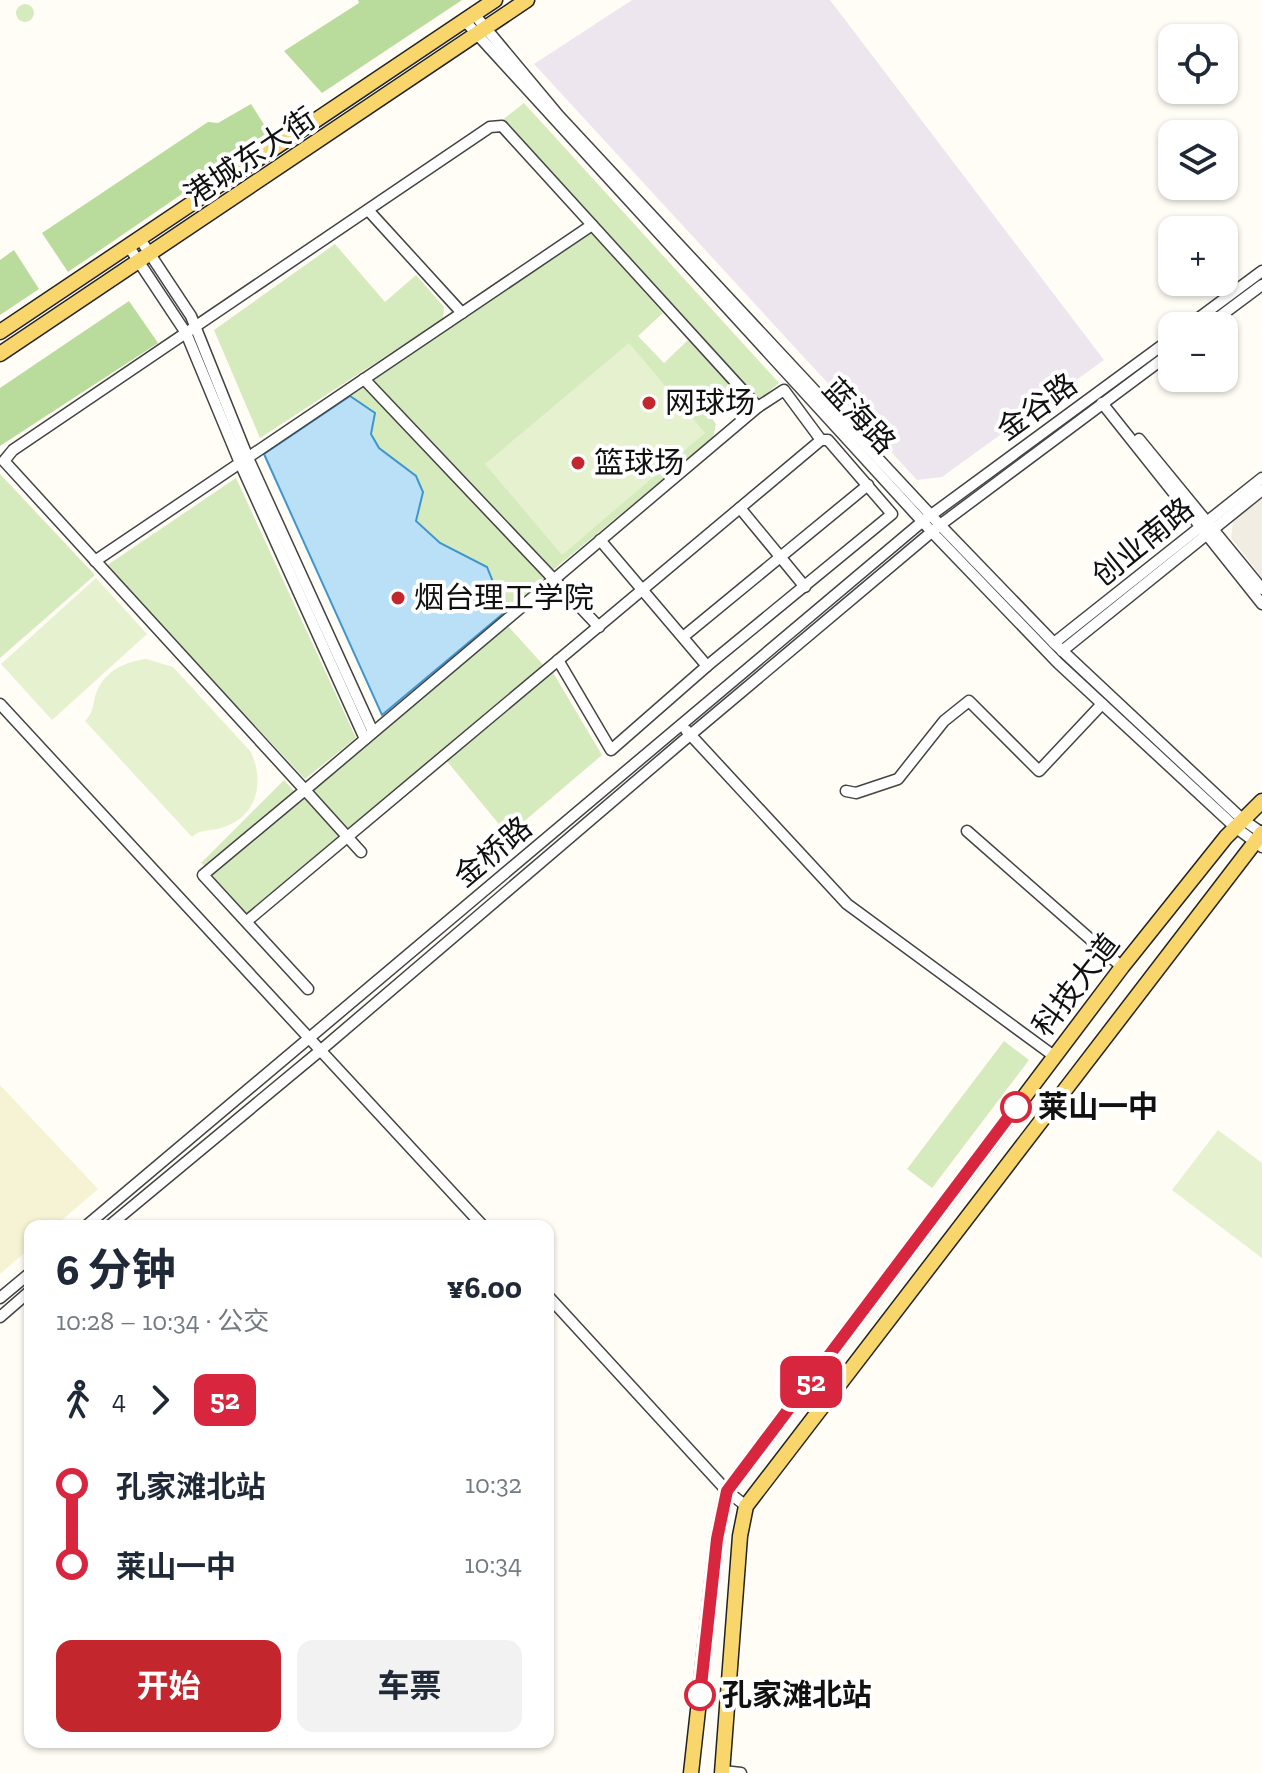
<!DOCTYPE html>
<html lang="zh">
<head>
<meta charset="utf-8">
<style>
	:root { --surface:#fff; --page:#f2f2f3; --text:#1f2937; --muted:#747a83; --accent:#c4262e }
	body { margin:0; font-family:"Zilla Slab","Noto Sans SC",serif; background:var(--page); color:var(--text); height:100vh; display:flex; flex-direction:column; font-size:30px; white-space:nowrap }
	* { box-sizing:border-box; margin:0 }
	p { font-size:26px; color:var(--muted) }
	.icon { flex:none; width:44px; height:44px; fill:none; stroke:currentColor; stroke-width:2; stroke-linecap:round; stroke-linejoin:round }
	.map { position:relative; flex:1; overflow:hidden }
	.details { position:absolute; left:24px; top:1220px; width:530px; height:528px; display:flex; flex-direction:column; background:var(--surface); border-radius:16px; box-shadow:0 2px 6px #0004 }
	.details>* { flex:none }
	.badge { padding:0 16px; border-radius:12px; font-size:28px; line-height:52px }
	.controls { position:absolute; left:1158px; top:24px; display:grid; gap:16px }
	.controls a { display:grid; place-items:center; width:80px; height:80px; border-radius:16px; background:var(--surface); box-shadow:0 2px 6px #0004; font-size:40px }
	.map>.badge { position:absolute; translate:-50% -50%; box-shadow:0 0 0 4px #fff }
	.legs { display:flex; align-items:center; gap:12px; height:88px; padding:0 32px; font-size:26px }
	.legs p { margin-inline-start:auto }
	.summary { display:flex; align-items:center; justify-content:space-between; height:136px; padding:0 32px }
	h1 { font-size:44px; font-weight:700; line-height:60px }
	.cta { display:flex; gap:16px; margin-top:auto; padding:16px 32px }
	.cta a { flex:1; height:92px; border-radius:16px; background:var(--accent); color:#fff; font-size:32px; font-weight:700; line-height:92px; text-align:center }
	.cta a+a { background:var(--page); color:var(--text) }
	ul { padding:0 32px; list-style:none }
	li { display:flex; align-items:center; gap:28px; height:80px; font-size:30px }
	li i { display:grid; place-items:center; width:12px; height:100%; margin:0 10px; background:currentColor }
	li i::after { content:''; width:20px; height:20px; margin:-10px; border:6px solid; border-radius:50%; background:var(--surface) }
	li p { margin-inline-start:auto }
	li:first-child i { background:linear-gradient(#0000 50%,currentColor 0) }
	li:last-child i { background:linear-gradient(currentColor 50%,#0000 0) }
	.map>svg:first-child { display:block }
	.industrial { fill:#eee6ef }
	.farmland { fill:#f6f3d4 }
	.green { fill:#d5ebbd }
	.forest { fill:#b9dc9c }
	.pitch { fill:#e6f2cf }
	.plaza { fill:#f1ede2 }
	.water { fill:#b9e0f7; stroke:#3f96cf; stroke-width:2 }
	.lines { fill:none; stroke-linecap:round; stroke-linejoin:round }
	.minor-casing { stroke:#444; stroke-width:13 }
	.major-casing { stroke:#222; stroke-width:17 }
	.minor { stroke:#fff; stroke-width:10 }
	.major { stroke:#f9d66b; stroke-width:14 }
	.line-1-casing { stroke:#fff; stroke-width:18 }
	.line-1 { stroke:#d7263d; stroke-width:12 }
	.poi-dot { fill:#c4262e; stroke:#fff; stroke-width:3 }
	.stop-1-dot { fill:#fff; stroke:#d7263d; stroke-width:4 }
	.labels { text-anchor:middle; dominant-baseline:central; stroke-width:8; stroke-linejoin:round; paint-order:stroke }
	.street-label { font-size:30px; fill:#111; stroke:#fff }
	.poi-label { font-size:30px; fill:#111; stroke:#fff; text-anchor:start }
	.stop-label { font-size:30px; font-weight:bold; fill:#111; stroke:#fff; text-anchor:start }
</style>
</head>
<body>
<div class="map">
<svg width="1262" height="1773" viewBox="0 0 1262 1773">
	<rect width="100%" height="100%" fill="#fffdf5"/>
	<!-- industrial -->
	<polygon class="industrial" points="632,0 830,0 1104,360 942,477 917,480 534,64"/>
	<!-- farmland -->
	<polygon class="farmland" points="0,1085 98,1189 55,1226 30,1226 30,1248 0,1274"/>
	<!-- green -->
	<g class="green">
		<circle cx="25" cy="13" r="9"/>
		<polygon points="524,103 779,383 759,400 501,121"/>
		<polygon points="590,232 663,313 638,336 664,363 688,340 731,386 706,410 716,424 713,438 553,570 371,380"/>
		<polygon points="335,244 385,302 416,275 444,307 443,319 260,438 214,330"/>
		<path d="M366,385L548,578L505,612L487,567L440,543L416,521C440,454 375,473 372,432C371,427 374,419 375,413L350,396Z"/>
		<polygon points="0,474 95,575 0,658"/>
		<polygon points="236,478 356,738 305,779 106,566"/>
		<polygon points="507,625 546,668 349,832 312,790"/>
		<polygon points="552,671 602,755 508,835 446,760"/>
		<polygon points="284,780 294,791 206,867 201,863"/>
		<polygon points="306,794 344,838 248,915 212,875"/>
		<polygon points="1004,1041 1029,1060 932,1188 907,1169"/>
	</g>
	<!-- forest -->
	<g class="forest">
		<polygon points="358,0 462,0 322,93 284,51 359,3"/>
		<polygon points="251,104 270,134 68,272 42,233 208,122 218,123"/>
		<polygon points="14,250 39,289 0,315 0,260"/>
		<polygon points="129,301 158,343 0,446 0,388"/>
	</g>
	<!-- pitch -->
	<g class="pitch">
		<polygon points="629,343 705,433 562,555 485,464"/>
		<polygon points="96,578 147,634 52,720 1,664"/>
		<path d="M146,659L173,667L251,752C265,783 257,818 221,828C209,832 202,828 192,837L85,721C95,711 92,703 97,691C106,670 125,662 146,659Z"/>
		<polygon points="1218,1130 1262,1163 1262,1258 1172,1190"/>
	</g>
	<!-- plaza -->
	<polygon class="plaza" points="1262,498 1262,578 1231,538 1233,521"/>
	<!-- water -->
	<polygon class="water" points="350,396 375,413 371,434 379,448 416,476 423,492 416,521 440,543 487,567 505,612 382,715 264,454"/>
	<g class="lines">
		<!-- minor casing -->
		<g class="minor-casing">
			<g id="minor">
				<polyline points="474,14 559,116 940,525 1054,643 1242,819 1262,833"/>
				<polyline points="465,21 932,532 1058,663 1235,827 1262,847"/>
				<polygon points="502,126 758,407 305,790 4,461 13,450 490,127"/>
				<polyline points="368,210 462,313"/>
				<polyline points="140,239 191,316 248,458 373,732"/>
				<polyline points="129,247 186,333 240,463 365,739"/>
				<polyline points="1188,326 1262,271"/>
				<polyline points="1207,326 1262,285"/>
				<polyline points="364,379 599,627"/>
				<polyline points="1102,403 1262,604"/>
				<polyline points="1139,439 1262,589"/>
				<polyline points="740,508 805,587"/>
				<polyline points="600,540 707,666"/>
				<polyline points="95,561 592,225"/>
				<polyline points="683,637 868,485"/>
				<polyline points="1054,643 1262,478"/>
				<polyline points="1062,651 1262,490"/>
				<polyline points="558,660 611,750 707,666 892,514 828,440 821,440"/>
				<polyline points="0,704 483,1226"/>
				<polyline points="686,730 847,904 1054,1056"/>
				<polyline points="846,791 856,793 898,779 944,721 969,701 1039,771 1102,704"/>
				<polyline points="967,831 1122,967"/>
				<polyline points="247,921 821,440 784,390 758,407"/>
				<polyline points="308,989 203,875 305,790 361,852"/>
				<polyline points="86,1226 923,521 1172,338"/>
				<polyline points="109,1226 321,1050 683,741 940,525 1172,352"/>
				<polyline points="548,1296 727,1491 746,1506"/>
				<polyline points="0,1298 30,1273"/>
				<polyline points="0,1317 30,1291"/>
				<polyline points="723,1771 741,1773"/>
			</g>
		</g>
		<!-- major casing -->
		<g class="major-casing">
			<g id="major">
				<polyline points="0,332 495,0"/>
				<polyline points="0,354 527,0"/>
				<polyline points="691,1773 717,1539 727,1491 1122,967 1226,837 1262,801"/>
				<polyline points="722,1773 740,1536 746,1506 1262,833"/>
			</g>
		</g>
		<!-- minor -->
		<use href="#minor" class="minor"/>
		<!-- major -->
		<use href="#major" class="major"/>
	</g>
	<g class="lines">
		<!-- line-1 casing -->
		<g class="line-1-casing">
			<polyline id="line-1" points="700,1695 717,1539 727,1491 1016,1107"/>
		</g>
		<!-- line-1 -->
		<use href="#line-1" class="line-1"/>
	</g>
	<!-- markers -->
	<g class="poi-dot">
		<circle cx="649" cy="403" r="8"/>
		<circle cx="578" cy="463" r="8"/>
		<circle cx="398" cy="598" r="8"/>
	</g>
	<g class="stop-1-dot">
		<circle cx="1016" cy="1107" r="14"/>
		<circle cx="700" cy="1695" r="14"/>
	</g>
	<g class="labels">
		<!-- street labels -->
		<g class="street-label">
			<text transform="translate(250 157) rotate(-34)">港城东大街</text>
			<text transform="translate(1037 407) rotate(-36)">金谷路</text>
			<text transform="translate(859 416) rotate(47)">蓝海路</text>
			<text transform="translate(1143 542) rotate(-39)">创业南路</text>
			<text transform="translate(493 852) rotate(-40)">金桥路</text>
			<text transform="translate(1076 985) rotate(-52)">科技大道</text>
		</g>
		<!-- poi labels -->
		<g class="poi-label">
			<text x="665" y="403">网球场</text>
			<text x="594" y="463">篮球场</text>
			<text x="414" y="598">烟台理工学院</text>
		</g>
		<!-- stop labels -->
		<g class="stop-label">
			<text x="1038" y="1107">莱山一中</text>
			<text x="722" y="1695">孔家滩北站</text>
		</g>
	</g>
</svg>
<div class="controls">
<a><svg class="icon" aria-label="locate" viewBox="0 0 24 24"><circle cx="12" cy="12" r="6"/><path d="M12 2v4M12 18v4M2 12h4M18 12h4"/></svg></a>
<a><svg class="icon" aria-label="layers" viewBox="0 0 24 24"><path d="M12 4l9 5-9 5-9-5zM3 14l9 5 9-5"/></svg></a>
<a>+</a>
<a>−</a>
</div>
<b class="badge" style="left:811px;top:1382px;background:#d7263d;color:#fff">52</b>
<section class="details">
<div class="summary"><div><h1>6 分钟</h1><p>10:28 – 10:34 · 公交</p></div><b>¥6.00</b></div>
<div class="legs"><svg class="icon" aria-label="walk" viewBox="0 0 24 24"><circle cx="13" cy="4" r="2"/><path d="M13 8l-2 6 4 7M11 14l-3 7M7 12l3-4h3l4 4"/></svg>4<svg class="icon" aria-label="forward" viewBox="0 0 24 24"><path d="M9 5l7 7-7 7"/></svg><b class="badge" style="background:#d7263d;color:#fff">52</b></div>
<ul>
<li><i style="color:#d7263d"></i><b>孔家滩北站</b><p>10:32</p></li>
<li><i style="color:#d7263d"></i><b>莱山一中</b><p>10:34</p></li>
</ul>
<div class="cta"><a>开始</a><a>车票</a></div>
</section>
</div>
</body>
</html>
